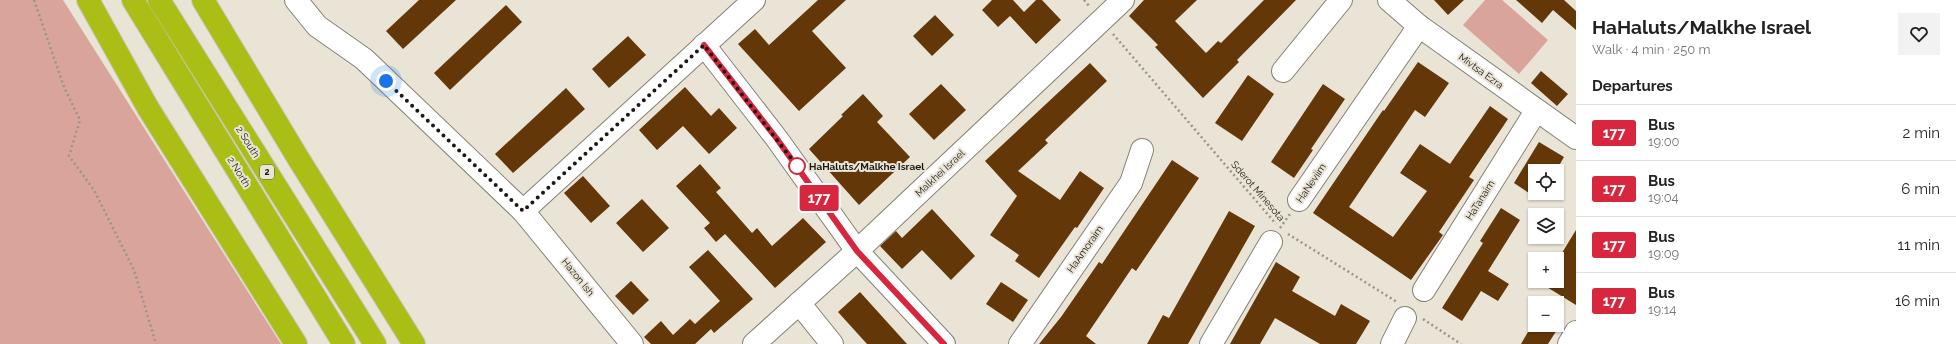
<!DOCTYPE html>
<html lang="en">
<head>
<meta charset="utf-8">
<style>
	:root { --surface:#fff; --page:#f2f2f2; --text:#222; --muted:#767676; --line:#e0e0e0 }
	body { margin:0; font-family:Raleway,sans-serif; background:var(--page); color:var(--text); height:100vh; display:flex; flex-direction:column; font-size:15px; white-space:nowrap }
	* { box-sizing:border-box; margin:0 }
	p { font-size:13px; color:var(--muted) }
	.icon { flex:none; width:22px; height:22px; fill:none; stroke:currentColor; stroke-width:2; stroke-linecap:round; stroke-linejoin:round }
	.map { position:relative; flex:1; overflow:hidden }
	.side { display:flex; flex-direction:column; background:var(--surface); width:380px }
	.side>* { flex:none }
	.badge { padding:0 8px; border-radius:3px; font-size:14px; line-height:26px }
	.fabs { position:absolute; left:1528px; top:164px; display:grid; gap:8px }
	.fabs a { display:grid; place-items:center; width:36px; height:36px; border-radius:0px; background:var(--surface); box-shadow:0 1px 3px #0004; font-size:20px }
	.you { position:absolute; width:20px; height:20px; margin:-10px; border:3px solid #fff; border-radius:50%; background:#1a73e8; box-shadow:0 0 0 6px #1a73e833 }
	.map>.badge { position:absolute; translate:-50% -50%; box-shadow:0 0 0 2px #fff }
	h2 { padding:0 16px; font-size:15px; line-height:36px }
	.round { display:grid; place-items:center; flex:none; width:42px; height:42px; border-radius:0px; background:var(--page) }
	.overview { display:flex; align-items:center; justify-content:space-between; height:68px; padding:0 16px }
	h1 { font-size:19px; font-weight:700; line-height:30px }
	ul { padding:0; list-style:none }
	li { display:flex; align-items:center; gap:12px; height:56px; padding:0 16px; border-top:1px solid var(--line) }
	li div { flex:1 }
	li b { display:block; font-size:15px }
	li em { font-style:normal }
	li .badge { min-width:44px; font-weight:700; text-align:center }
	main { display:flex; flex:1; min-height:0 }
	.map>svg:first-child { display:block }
	.green { fill:#d9a49a }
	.building { fill:#643709 }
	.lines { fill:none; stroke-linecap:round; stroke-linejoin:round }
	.minor-casing { stroke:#858073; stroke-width:24 }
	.highway-casing { stroke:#c8c8c7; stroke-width:24 }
	.path { stroke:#99948a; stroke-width:2.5; stroke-dasharray:2 3; stroke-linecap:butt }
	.minor { stroke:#fff; stroke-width:22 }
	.highway { stroke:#aabe15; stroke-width:22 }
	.line-casing { stroke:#fff; stroke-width:9 }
	.line { stroke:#d7263d; stroke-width:6 }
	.walk { stroke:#1b1914; stroke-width:4; stroke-dasharray:0 7.2 }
	.stop-dot { fill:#fff; stroke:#d7263d; stroke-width:2 }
	.labels { text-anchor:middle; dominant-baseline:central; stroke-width:4; stroke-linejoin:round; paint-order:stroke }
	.shield { fill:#eae4d6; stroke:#59564e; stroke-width:1 }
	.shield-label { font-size:9px; font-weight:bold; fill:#1b1914 }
	.street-label { font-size:10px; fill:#1b1914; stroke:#eae4d6 }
	.stop-label { font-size:10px; font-weight:bold; fill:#1b1914; stroke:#eae4d6; text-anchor:start }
</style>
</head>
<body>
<main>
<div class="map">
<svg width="1576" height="344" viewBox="0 0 1576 344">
	<rect width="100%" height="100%" fill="#eae4d6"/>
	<!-- green -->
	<g class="green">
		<polygon points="0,0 63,0 281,344 0,344"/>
		<polygon points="1485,0 1502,0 1548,40 1519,74 1463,25"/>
	</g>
	<!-- building -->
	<g class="building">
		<polygon points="419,0 456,0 403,49 386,31"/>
		<polygon points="818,0 846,0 812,31 846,68 799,111 738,44 755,29 769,45"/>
		<polygon points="992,0 1013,0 1024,12 1036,0 1042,0 1061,20 1036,44 1010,16 998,27 982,10"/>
		<polygon points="1144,0 1197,0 1175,21 1206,53 1218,41 1221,43 1264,0 1296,0 1237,60 1239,62 1203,98 1155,47 1158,45 1129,16"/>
		<polygon points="1434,0 1464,0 1448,15"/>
		<polygon points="1516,0 1564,0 1576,11 1576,30 1553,10 1542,23"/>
		<polygon points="506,5 522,22 450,90 434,73"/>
		<polygon points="935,15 954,35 932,56 913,36"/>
		<polygon points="628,36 646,55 609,88 592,69"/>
		<polygon points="1418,62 1449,83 1425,117 1415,110 1349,207 1393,237 1427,191 1400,173 1420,144 1450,164 1490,106 1508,119 1469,177 1474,180 1439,232 1443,235 1411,280 1313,213 1383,110 1384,111"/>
		<polygon points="1090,63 1107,81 1045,140 1048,143 1018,171 1060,200 1080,171 1104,188 1077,228 1075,227 1039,278 1015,261 1019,255 990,235 1017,196 985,161"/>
		<polygon points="1541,71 1568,94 1557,106 1531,83"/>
		<polygon points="1248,75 1274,94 1242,141 1215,123"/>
		<polygon points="941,84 966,110 934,140 909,114"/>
		<polygon points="1323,84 1345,99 1311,149 1313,150 1294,178 1271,162"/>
		<polygon points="685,87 711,116 719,108 737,128 709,154 683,126 657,150 639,130"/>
		<polygon points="566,88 585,109 513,173 495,154"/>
		<polygon points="863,94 883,116 877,122 910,157 859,205 809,149 843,116 841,115"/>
		<polygon points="1539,142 1564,157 1556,171 1535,171 1535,193 1542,193 1538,199 1514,183"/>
		<polygon points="1172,160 1199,178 1136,271 1132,268 1086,336 1096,344 1039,344 1061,317 1099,262 1102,264"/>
		<polygon points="700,164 721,188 716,192 752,233 757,228 772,246 803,218 826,242 775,288 725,234 716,242 704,228 710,223 676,186"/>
		<polygon points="583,176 610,206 591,223 564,193"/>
		<polygon points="642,199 669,228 643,252 616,223"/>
		<polygon points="1501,208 1520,220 1488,271 1509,284 1498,301 1481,291 1462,321 1442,308 1483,243 1480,241"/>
		<polygon points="932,209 975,256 951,280 922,250 902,269 880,246 896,231 902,238"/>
		<polygon points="1229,211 1255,226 1188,344 1147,344 1163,315 1169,318"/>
		<polygon points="1576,230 1576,305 1537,281 1557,281 1557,261"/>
		<polygon points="708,250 753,299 714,333 711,329 695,344 651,344 644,337 661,321 673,335 690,319 695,324 720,301 689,267"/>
		<polygon points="1276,262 1300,277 1292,291 1335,316 1341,304 1370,321 1356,344 1320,344 1275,318 1260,344 1230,344"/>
		<polygon points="631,281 649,300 633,315 615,296"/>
		<polygon points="1001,282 1028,300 1013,322 986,304"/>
		<polygon points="860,292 907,344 867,344 838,312"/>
		<polygon points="1532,325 1560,325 1548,344 1521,344"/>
	</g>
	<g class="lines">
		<!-- minor casing -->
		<g class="minor-casing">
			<g id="minor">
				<polyline points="296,0 317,26 364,59 523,211 632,344"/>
				<polyline points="1389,0 1419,26 1576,138"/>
				<polyline points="704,45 777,139 857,251 944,344"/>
				<polyline points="1283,71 1341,0"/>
				<polyline points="1299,200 1419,26"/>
				<polyline points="523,211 754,0"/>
				<polyline points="1424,290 1536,111"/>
				<polyline points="799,303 832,344"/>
				<polyline points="754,344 857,251 1123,0"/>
				<polyline points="1020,344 1131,183 1142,150"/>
				<polyline points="1211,344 1271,242"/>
				<polyline points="1392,344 1405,318"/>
				<polyline points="1569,344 1576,332"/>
			</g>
		</g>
		<!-- highway casing -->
		<g class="highway-casing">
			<g id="highway">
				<polyline points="88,0 148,108 296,344"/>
				<polyline points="133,0 344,344"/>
				<polyline points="159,0 375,344"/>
				<polyline points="203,0 298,158 414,344"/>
			</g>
		</g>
		<!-- path -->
		<g class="path">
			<polyline points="34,0 64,87 80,120 69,156 94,190 134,270 156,344"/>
			<polyline points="1084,0 1090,7"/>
			<polyline points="1113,34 1276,224"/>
			<polyline points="1280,228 1290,214"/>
			<polyline points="1288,234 1397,302"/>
			<polyline points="1423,319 1461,344"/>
		</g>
		<!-- minor -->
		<use href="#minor" class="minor"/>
		<!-- highway -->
		<use href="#highway" class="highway"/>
	</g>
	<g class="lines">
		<!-- line casing -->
		<g class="line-casing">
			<polyline id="line" points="704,45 777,139 857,251 944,344"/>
		</g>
		<!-- line -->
		<use href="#line" class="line"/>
		<!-- walk -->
		<polyline class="walk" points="386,81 523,211 704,45 797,166"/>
	</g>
	<!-- markers -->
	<circle class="stop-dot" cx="797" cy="166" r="8"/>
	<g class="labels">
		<!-- shield labels -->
		<rect class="shield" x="260" y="165" width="14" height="14" rx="3"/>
		<g class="shield-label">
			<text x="267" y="172">2</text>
		</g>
		<!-- street labels -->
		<g class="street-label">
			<text transform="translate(1481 71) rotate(36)">Mivtsa Ezra</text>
			<text transform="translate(248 142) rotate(58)">2 South</text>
			<text transform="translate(239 172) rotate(58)">2 North</text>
			<text transform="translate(940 173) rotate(-43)">Malkhei Israel</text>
			<text transform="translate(1311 183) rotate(-56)">HaNeviim</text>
			<text transform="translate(1258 191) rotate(49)">Sderot Minesota</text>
			<text transform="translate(1480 200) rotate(-58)">HaTanaim</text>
			<text transform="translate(1085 249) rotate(-55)">HaAmoraim</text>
			<text transform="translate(578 277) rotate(51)">Hazon Ish</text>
		</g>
		<!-- stop labels -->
		<g class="stop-label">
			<text x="809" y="166">HaHaluts/Malkhe Israel</text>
		</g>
	</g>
</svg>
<div class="fabs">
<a><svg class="icon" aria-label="locate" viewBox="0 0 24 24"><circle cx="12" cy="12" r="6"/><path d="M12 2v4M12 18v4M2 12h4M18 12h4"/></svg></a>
<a><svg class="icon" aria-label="layers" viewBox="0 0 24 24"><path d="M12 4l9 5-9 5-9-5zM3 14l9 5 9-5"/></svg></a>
<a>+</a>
<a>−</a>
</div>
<div class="you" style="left:386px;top:81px"></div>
<b class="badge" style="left:819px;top:198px;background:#d7263d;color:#fff">177</b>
</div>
<section class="side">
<div class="overview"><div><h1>HaHaluts/Malkhe Israel</h1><p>Walk · 4 min · 250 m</p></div><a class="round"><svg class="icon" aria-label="heart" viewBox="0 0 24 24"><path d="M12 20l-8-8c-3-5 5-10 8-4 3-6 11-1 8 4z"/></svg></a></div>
<h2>Departures</h2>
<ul>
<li><span class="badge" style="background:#d7263d;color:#fff">177</span><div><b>Bus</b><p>19:00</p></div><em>2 min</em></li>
<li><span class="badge" style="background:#d7263d;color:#fff">177</span><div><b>Bus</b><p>19:04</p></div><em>6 min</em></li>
<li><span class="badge" style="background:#d7263d;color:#fff">177</span><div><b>Bus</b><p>19:09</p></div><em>11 min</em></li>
<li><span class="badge" style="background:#d7263d;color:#fff">177</span><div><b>Bus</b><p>19:14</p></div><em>16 min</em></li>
</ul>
</section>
</main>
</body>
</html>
